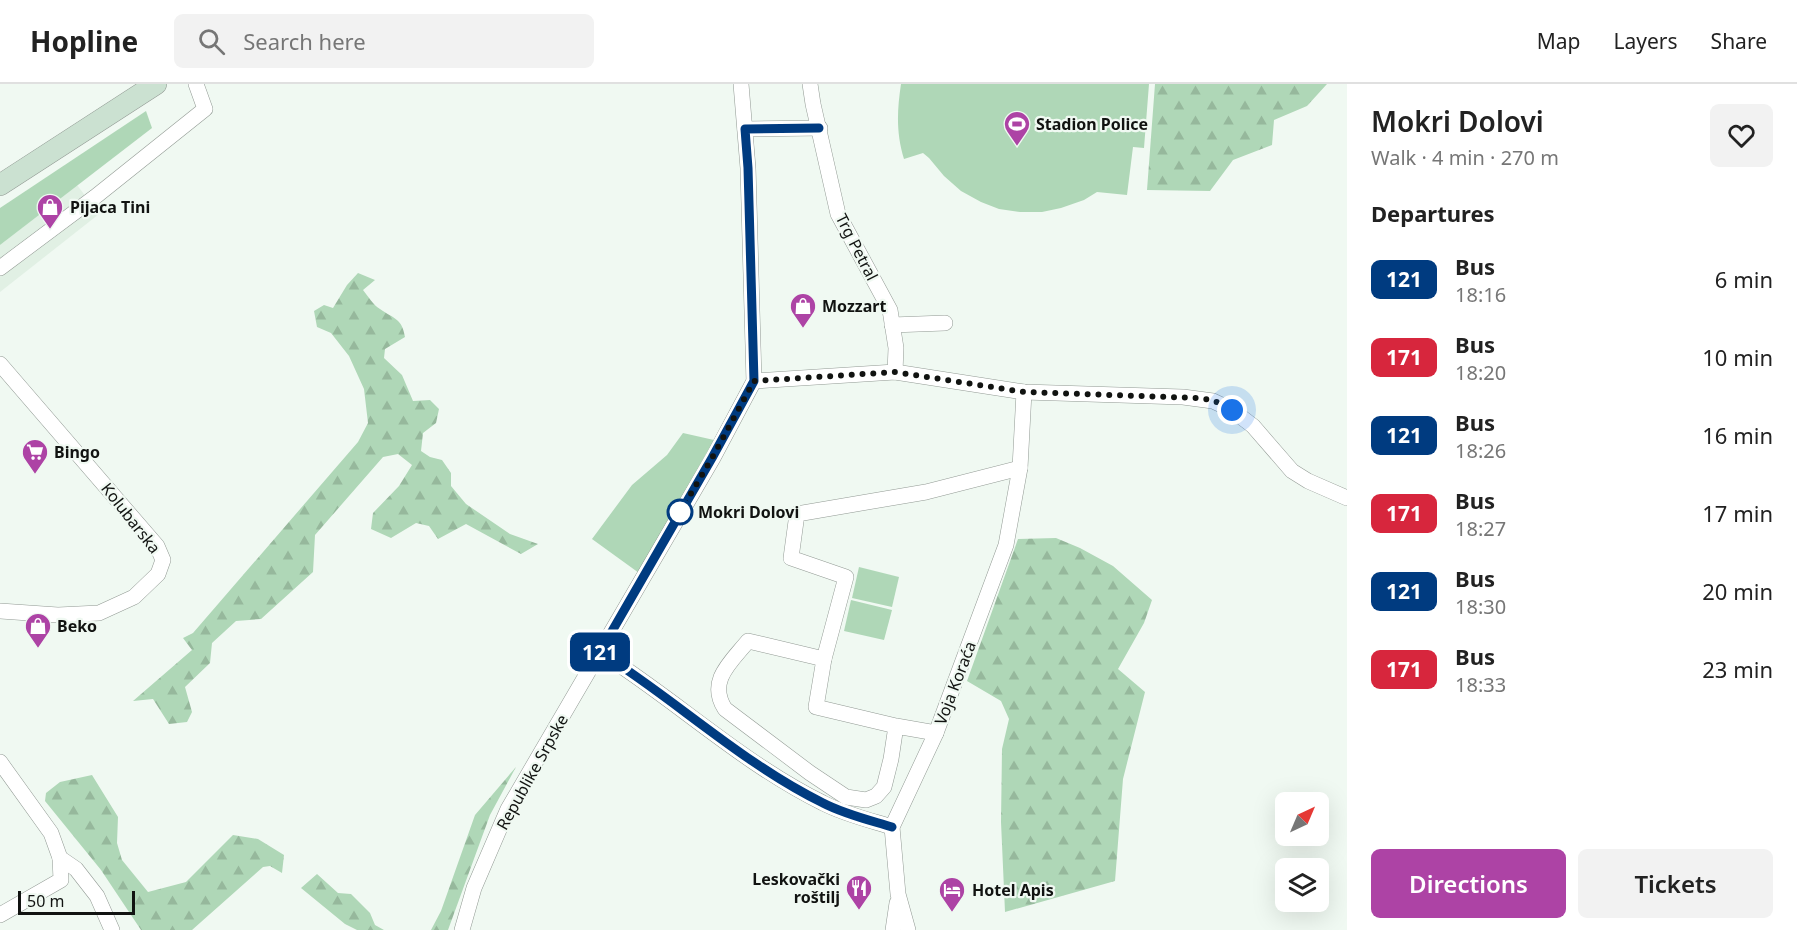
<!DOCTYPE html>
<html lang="en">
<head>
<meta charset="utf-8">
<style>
	:root { --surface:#fff; --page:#f2f2f2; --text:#222; --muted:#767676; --line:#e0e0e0; --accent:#ad43a5 }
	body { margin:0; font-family:"Noto Sans",sans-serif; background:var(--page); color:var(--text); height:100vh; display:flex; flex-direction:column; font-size:22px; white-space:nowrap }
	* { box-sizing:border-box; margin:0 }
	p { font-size:20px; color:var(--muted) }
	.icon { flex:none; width:33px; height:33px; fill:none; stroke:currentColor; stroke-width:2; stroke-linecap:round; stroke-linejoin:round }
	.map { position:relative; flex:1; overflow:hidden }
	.drawer { display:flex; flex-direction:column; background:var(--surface); width:450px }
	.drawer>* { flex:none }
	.badge { padding:0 12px; border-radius:9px; font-size:21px; line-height:39px }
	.needle { width:39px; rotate:44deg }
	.buttons { position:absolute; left:1275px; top:708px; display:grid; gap:12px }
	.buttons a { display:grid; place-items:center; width:54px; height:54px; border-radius:9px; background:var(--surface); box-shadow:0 6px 24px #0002; font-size:30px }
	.scale { position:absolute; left:18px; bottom:15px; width:117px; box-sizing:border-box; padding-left:6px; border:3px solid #111311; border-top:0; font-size:16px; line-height:21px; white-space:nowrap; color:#111311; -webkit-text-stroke:4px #f0f9f2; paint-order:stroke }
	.you { position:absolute; width:30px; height:30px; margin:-15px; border:4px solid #fff; border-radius:50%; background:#1a73e8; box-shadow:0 0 0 9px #1a73e833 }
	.map>.badge { position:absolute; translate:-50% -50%; box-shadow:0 0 0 3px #fff }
	h2 { padding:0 24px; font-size:22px; line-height:54px }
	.round { display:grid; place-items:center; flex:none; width:63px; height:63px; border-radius:9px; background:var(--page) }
	.overview { display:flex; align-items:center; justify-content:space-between; height:102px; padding:0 24px }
	h1 { font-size:28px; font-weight:600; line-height:45px }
	.primary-button { display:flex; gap:12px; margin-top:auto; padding:12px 24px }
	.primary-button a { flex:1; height:69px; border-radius:9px; background:var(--accent); color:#fff; font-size:24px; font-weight:600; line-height:69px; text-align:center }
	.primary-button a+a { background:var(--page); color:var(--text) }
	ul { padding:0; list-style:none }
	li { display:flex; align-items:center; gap:18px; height:78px; padding:0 24px }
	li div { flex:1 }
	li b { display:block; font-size:22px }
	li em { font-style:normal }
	li .badge { min-width:66px; font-weight:700; text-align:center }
	header { display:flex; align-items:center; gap:36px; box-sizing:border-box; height:84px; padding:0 30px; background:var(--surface); border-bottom:2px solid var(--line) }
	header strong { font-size:28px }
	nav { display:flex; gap:33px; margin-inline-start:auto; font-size:21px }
	.search { width:420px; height:54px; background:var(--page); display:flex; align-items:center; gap:15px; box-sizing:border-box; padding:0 21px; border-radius:9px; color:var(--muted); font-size:22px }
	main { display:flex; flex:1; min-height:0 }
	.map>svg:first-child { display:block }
	.built { fill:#e1f0e4 }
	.grass { fill:#afd7b7 }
	.forest { fill:url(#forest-firs) }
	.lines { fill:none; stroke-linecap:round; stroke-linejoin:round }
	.street-casing { stroke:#929a94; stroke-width:16 }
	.secondary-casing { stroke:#929a94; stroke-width:22 }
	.street { stroke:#fff; stroke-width:15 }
	.secondary { stroke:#cbe1d1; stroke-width:21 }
	.line-casing { stroke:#fff; stroke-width:14 }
	.line { stroke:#003b80; stroke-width:9 }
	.walk { stroke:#111311; stroke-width:6; stroke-dasharray:0 10.8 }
	.stop-dot { fill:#fff; stroke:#003b80; stroke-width:3 }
	.labels { text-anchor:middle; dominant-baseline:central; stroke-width:4.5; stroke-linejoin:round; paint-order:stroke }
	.poi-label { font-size:16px; font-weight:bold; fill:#111311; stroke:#f0f9f2; text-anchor:start }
	.street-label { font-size:16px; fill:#111311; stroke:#f0f9f2 }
	.stop-label { font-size:16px; font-weight:bold; fill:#111311; stroke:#f0f9f2; text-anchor:start }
</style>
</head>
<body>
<header>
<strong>Hopline</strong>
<div class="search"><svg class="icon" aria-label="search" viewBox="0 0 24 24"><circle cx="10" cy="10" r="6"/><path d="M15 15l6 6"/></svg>Search here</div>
<nav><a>Map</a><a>Layers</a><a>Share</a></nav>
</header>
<main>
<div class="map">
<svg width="1347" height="846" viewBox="0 0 1347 846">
	<defs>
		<pattern id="forest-firs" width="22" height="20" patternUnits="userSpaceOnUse" patternTransform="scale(1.5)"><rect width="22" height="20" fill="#afd7b7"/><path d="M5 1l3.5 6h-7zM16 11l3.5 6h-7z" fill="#96b89c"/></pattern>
	</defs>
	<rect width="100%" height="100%" fill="#f0f9f2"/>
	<!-- built -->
	<polygon class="built" points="77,101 99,130 0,208 0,161"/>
	<!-- grass -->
	<g class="grass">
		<path d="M901,0H1149L1144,64L1133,63L1127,111L1097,108L1084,116L1061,124L1042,128H1020L999,125L981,118L961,107L944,92L929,74L923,69L904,75C896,49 897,27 901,0Z"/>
		<polygon points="146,27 152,44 0,161 0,124"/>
		<polygon points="683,349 714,356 639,489 592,455 632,401 667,371"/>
		<polygon points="859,483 899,493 892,523 852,514"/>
		<polygon points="851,516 892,526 884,556 844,547"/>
	</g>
	<!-- forest -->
	<g class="forest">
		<polygon points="1155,0 1327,0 1307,22 1274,36 1272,61 1233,76 1210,107 1147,106"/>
		<path d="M358,189L375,196L363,206C368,212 373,221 380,225C394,235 402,234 405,253L385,265L384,274L402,291L413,317L430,316L439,325L436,339L423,349L421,367L430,373L442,376L451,389V402L466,420L510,450L538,460L521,470L466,440L438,455L429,442L416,439L391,454L371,445L373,429L399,402L412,381L398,370L383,373L315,451L313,488L261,535L236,537L212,559L210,579L185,603L192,628L187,638L169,640L153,615L133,617L192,566L183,554L193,549L358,358L368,339L364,305L349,272L331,249L317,243L314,227L324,221L333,224L347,201Z"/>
		<polygon points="1056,454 1080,464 1113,482 1152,516 1144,539 1118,585 1145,608 1123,695 1115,797 1005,828 1001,738 1002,665 1009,635 1001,617 967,597 1018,455"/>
		<polygon points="516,683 490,731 448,846 431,846 441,827 475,731"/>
		<polygon points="92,691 118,733 117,759 122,776 148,808 186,798 233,751 258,755 284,771 282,789 270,782 263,783 192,846 141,846 101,786 45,717 46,709 60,698"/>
		<polygon points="317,790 338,809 351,810 370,829 375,841 384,846 357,846 345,840 301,804"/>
	</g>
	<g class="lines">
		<!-- street casing -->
		<g class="street-casing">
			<g id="street">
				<polyline points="810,0 813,20 838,130 890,226 896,264 895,288"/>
				<polyline points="745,45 820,44"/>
				<polyline points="0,184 95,113 205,25 196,0"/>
				<polyline points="892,241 945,239"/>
				<polyline points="0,280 157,462 163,476 158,490 134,513 99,529 58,531 0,527"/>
				<polyline points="754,297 895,288 1024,308 1183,313 1213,317 1232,326 1253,342 1292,387 1308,397 1347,414"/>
				<path d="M600,568C676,616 742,679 823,719C844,730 869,736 892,743"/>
				<polyline points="824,575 846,493 791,474 797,430 926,408 1020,384"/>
				<path d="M896,642L891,675L884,703L876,712L866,716L846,713L810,689L725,625C707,597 731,578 748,557L824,575L816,623L896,642L936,649"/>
				<polyline points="0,678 51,749 60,774 76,785 97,812 112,846"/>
				<polyline points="0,831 61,796 60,774"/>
				<polyline points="462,846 474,804 508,725 713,374 754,297 748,84 741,0"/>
				<polyline points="893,846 897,819"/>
				<polyline points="908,846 898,810 892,743 936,649 1006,461 1020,384 1024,308"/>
			</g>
		</g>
		<!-- secondary casing -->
		<g class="secondary-casing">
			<polyline id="secondary" points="0,101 156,0"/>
		</g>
		<!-- street -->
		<use href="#street" class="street"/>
		<!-- secondary -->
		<use href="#secondary" class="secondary"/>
	</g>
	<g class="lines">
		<!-- line casing -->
		<g class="line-casing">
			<path id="line" d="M819,44L745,45L748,84L754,297L712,374L600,568C676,616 742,679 823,719C844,730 869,736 892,743"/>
		</g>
		<!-- line -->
		<use href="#line" class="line"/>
		<!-- walk -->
		<polyline class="walk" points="680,428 712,374 754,297 895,288 1024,308 1197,314 1213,316 1232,326"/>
	</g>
	<!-- icons -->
	<defs>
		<g id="stadium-pin" transform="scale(1.35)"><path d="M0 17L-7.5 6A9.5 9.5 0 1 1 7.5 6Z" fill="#ad43a5" stroke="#f0f9f2"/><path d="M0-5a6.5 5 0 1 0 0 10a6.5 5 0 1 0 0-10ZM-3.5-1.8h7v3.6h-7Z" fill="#fff"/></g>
		<g id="shop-pin" transform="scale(1.35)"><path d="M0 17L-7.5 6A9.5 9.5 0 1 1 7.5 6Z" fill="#ad43a5" stroke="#f0f9f2"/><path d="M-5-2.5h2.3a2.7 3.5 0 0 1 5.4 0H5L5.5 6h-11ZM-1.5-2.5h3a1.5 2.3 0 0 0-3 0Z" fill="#fff"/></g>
		<g id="supermarket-pin" transform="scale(1.35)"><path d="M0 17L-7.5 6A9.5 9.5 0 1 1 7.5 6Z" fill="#ad43a5" stroke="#f0f9f2"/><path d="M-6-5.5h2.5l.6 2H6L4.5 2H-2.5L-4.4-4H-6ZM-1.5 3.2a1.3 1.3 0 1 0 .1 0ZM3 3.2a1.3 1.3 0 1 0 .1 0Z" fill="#fff"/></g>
		<g id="restaurant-pin" transform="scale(1.35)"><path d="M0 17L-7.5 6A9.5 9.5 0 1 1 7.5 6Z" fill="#ad43a5" stroke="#f0f9f2"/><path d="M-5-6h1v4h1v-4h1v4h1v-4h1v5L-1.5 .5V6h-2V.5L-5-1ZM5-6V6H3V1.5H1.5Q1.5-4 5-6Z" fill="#fff"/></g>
		<g id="hotel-pin" transform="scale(1.35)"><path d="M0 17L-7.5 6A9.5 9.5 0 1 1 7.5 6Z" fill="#ad43a5" stroke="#f0f9f2"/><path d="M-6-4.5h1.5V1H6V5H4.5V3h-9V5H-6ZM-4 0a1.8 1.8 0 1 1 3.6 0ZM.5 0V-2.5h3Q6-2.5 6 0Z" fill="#fff"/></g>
	</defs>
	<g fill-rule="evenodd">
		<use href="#stadium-pin" x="1017" y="40"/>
		<use href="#shop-pin" x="50" y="123"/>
		<use href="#shop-pin" x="803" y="222"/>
		<use href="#supermarket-pin" x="35" y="368"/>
		<use href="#shop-pin" x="38" y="542"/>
		<use href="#restaurant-pin" x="859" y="804"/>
		<use href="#hotel-pin" x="952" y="806"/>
	</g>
	<!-- markers -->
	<circle class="stop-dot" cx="680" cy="428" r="12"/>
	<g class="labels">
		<!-- poi labels -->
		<g class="poi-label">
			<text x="1036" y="40">Stadion Police</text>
			<text x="70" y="123">Pijaca Tini</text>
			<text x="822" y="222">Mozzart</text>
			<text x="54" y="368">Bingo</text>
			<text x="57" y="542">Beko</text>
			<text x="840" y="795" text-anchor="end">Leskovački<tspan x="840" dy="18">roštilj</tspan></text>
			<text x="972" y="806">Hotel Apis</text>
		</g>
		<!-- street labels -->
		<g class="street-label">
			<text transform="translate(857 163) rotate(63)">Trg Petral</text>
			<text transform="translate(131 434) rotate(52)">Kolubarska</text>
			<text transform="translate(955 599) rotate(-69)">Voja Koraća</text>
			<text transform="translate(532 688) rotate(-61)">Republike Srpske</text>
		</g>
		<!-- stop labels -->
		<g class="stop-label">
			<text x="698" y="428">Mokri Dolovi</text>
		</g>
	</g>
</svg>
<div class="buttons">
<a><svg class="needle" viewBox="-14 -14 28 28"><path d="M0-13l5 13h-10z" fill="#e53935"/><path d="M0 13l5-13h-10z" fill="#767676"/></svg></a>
<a><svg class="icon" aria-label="layers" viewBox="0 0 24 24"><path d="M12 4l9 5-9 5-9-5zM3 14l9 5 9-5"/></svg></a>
</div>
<div class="scale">50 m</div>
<div class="you" style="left:1232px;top:326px"></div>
<b class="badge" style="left:600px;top:568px;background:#003b80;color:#fff">121</b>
</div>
<section class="drawer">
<div class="overview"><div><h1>Mokri Dolovi</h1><p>Walk · 4 min · 270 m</p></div><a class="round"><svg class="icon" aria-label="heart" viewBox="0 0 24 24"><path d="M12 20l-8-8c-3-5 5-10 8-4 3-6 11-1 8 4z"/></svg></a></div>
<h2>Departures</h2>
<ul>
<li><span class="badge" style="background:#003b80;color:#fff">121</span><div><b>Bus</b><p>18:16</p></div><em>6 min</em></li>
<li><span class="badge" style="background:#d7263d;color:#fff">171</span><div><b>Bus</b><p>18:20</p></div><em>10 min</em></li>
<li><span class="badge" style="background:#003b80;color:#fff">121</span><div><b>Bus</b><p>18:26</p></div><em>16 min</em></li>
<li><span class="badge" style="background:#d7263d;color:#fff">171</span><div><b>Bus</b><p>18:27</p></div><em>17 min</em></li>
<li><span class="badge" style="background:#003b80;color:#fff">121</span><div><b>Bus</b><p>18:30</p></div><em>20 min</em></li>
<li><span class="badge" style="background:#d7263d;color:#fff">171</span><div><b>Bus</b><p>18:33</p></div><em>23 min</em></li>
</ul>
<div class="primary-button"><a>Directions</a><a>Tickets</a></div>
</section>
</main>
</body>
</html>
